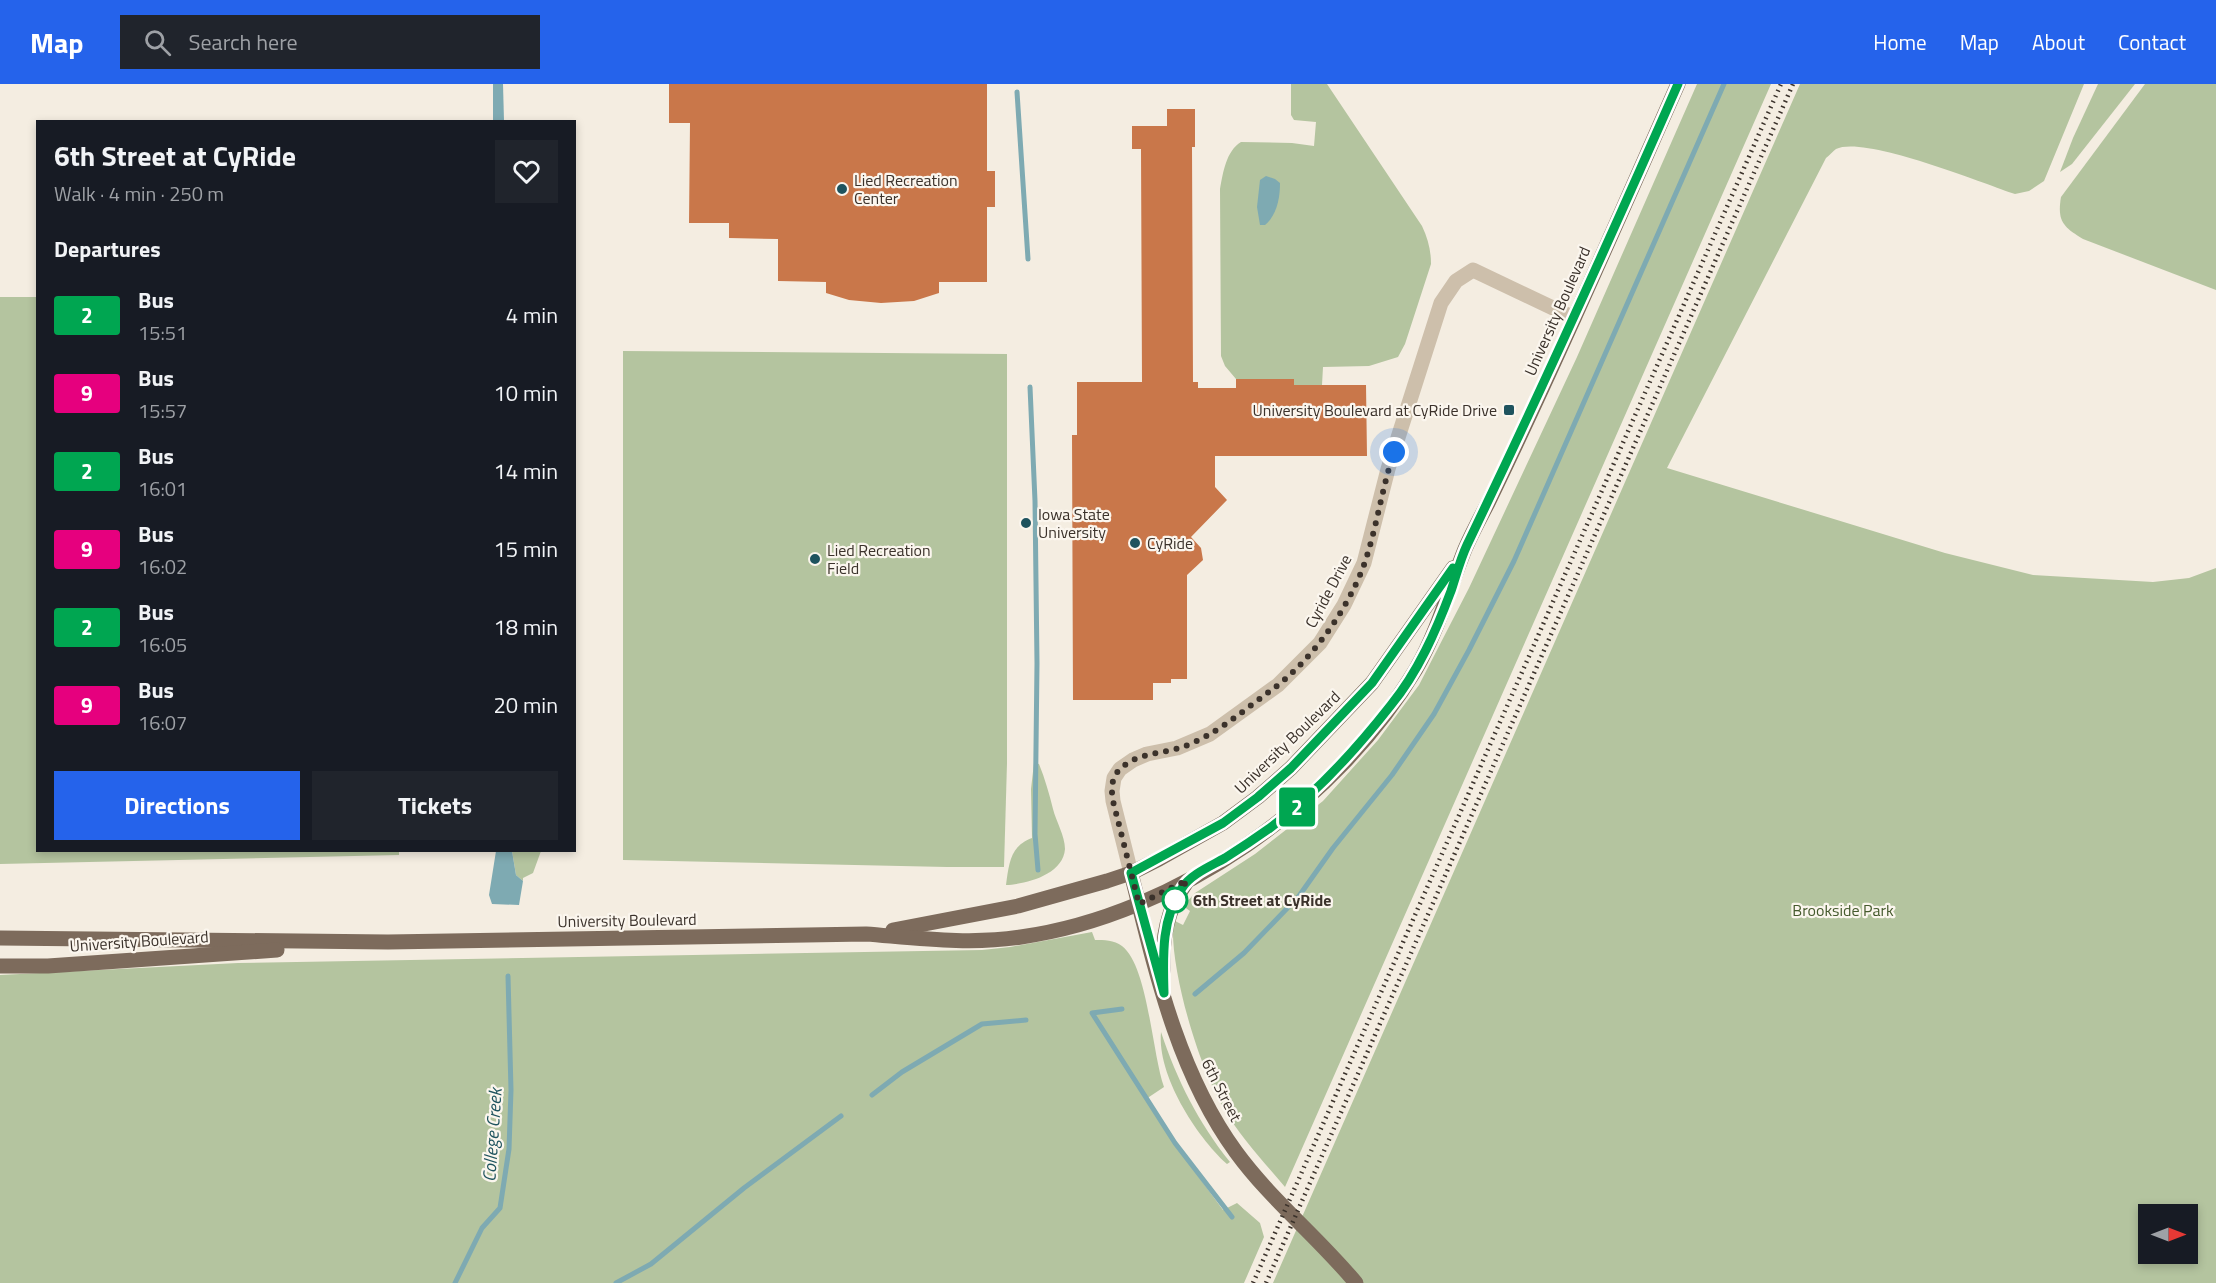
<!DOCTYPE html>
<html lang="en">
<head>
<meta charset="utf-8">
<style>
	:root { --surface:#171b24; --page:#20242c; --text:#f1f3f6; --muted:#9ea1a6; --accent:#2563eb }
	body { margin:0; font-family:"Titillium Web",sans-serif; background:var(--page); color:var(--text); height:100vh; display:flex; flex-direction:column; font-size:22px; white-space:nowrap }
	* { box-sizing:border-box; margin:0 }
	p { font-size:20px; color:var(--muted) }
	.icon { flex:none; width:33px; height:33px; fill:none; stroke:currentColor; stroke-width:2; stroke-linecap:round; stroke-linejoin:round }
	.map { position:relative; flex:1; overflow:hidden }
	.sheet { position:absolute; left:36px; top:36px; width:540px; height:732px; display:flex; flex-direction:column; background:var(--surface); border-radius:0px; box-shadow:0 3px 9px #0003 }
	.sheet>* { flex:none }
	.badge { padding:0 12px; border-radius:4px; font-size:21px; line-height:39px }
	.needle { width:39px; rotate:90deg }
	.tools { position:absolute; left:2138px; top:1120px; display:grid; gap:12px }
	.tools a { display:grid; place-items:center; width:60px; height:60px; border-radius:0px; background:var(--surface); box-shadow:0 3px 9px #0003; font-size:30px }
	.you { position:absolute; width:30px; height:30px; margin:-15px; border:4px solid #fff; border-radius:50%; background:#1a73e8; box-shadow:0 0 0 9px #1a73e833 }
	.map>.badge { position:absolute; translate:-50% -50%; box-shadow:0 0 0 3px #fff }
	h2 { padding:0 18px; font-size:22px; line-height:54px }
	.round { display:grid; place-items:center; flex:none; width:63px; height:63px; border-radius:0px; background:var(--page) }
	.overview { display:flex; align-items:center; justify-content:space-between; height:102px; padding:0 18px }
	h1 { font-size:28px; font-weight:700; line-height:45px }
	.cta { display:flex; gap:12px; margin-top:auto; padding:12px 18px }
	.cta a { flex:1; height:69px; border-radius:0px; background:var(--accent); color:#fff; font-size:24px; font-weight:700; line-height:69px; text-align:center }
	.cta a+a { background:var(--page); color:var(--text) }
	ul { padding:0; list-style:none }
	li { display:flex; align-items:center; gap:18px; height:78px; padding:0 18px }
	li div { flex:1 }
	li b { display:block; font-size:22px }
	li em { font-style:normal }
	li .badge { min-width:66px; font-weight:700; text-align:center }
	header { display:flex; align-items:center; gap:36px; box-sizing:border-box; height:84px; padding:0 30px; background:var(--accent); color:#fff }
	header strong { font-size:28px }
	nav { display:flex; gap:33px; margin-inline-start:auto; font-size:21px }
	.search { width:420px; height:54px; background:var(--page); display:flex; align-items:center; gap:15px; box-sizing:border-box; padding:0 21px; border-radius:0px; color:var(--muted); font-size:22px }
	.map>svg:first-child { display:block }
	.green { fill:#b4c49f; fill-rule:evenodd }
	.water { fill:#7eaab2 }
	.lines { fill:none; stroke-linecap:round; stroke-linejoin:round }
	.stream { stroke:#7eaab2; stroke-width:5 }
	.building { fill:#c9774a }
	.minor { stroke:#cdbfab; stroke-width:15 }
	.major { stroke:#7d6b5c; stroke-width:15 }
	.rail { stroke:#3b322b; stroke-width:4.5; stroke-dasharray:1.5 4.5; stroke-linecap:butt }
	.line-casing { stroke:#fff; stroke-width:14 }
	.line { stroke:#00a651; stroke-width:9 }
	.walk { stroke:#3b322b; stroke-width:6; stroke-dasharray:0 10.8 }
	.poi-dot { fill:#1e535e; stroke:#fbf6ee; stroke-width:2 }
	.stop-dot { fill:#fff; stroke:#00a651; stroke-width:3 }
	.labels { text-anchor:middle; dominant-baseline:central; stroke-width:4.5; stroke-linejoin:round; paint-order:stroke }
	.poi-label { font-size:16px; fill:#3b322b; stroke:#fbf6ee; text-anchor:start }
	.street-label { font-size:16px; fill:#3b322b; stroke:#fbf6ee }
	.stop-label { font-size:16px; font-weight:bold; fill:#3b322b; stroke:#fbf6ee; text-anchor:start }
	.park-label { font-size:16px; fill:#455a2d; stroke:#fbf6ee }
	.water-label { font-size:18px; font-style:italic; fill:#1e535e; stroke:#fbf6ee }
</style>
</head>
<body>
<header>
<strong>Map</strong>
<div class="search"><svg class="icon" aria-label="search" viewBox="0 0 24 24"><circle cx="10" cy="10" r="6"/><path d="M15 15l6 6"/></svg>Search here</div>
<nav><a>Home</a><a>Map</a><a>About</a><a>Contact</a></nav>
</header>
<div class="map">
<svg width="2216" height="1199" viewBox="0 0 2216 1199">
	<rect width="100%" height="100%" fill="#f4ede1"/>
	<!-- green -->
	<g class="green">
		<path d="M1291,0H1327L1422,142C1428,155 1431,166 1431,180L1405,260L1398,273L1369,282L1323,283L1322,301H1294V295H1236L1225,282L1221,272L1220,105C1223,89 1226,67 1241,58L1292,59L1314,62L1316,38L1294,36L1291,31Z"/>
		<path d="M1697,0H1771L1285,1103C1264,1078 1240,1053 1223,1023C1199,983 1171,889 1173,842L1175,837L1183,841L1190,827L1183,822L1195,809L1255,770L1323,717L1378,656L1419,601L1469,504L1577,273Z"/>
		<path d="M1800,0H2084L2044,97L2029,107L2015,110C1982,99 1864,51 1836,65C1833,67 1829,72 1826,74L1667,384L1945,469L2033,491L2153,498L2189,494L2216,484V1199H1273ZM2148,1131H2187V1170H2148Z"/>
		<polygon points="2098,0 2135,0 2072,80 2060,88 2073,54"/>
		<path d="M2145,0H2216V206L2083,155C2063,143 2057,137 2061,113Z"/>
		<polygon points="0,213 37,213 38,766 399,766 399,771 0,780"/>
		<polygon points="623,267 1007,270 1007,679 1004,783 947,783 623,776"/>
		<path d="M1034,679L1039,680C1045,695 1049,709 1053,725C1056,737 1065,752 1065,765C1063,791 1026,800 1006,801C1009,780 1010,762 1032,754L1031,705Z"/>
		<polygon points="512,767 541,767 533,789 523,794 523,797 516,791"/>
		<path d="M1092,848L1095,856C1104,856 1114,856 1122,862C1148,882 1152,969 1164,1003L1146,1015L1176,1062L1223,1126L1237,1119L1260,1139L1264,1153L1244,1199H0V891L238,879L982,866L1010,863Z"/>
		<path d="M1161,948C1177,996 1198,1038 1230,1078L1227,1080C1196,1052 1157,991 1161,948Z"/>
	</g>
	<!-- water -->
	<g class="water">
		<polygon points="493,0 503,0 504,37 493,37"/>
		<path d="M1266,92L1275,95L1280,99C1280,114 1277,131 1265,141H1260L1257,123L1260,96Z"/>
		<polygon points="496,767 512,767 516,791 523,797 519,821 492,820 489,811"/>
	</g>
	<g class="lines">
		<!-- stream -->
		<g class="stream">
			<polyline points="1017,8 1028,175"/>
			<polyline points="1030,303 1035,417 1037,579 1035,750 1038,786"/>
			<polyline points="1195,910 1244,869 1299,812 1333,764 1392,691 1434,630 1469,566 1514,477 1724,0"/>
			<polyline points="1122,925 1092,929 1175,1059 1232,1133"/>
			<polyline points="872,1011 902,988 982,940 1026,936"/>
			<polyline points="455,1199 482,1144 500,1124 509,1065 511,1006 508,892"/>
			<polyline points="616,1199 651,1180 744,1104 841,1032"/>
		</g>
	</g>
	<!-- building -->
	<g class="building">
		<polygon points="669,0 987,0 987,87 995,87 995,123 987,123 987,198 939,198 939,209 914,217 881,219 849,216 826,209 826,198 778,197 778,155 729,154 729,139 689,139 690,39 669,39"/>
		<polygon points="1167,25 1195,25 1195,63 1192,63 1193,298 1198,298 1198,304 1236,304 1236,295 1294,295 1294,301 1366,301 1367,372 1215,372 1215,403 1227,416 1191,453 1201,464 1203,476 1187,491 1187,595 1171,595 1171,599 1153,599 1153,616 1073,616 1072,351 1077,351 1077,298 1142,298 1141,65 1132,65 1132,42 1167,42"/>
	</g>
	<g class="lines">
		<!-- minor -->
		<polyline class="minor" points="1131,789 1113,717 1112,707 1114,694 1120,685 1133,676 1147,670 1177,664 1210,650 1278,601 1320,559 1344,521 1364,479 1388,385 1441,219 1456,197 1473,186 1574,234"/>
		<!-- major -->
		<g class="major">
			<path d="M1131,789C1155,885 1177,987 1236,1068C1271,1116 1318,1153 1356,1199"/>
			<polyline points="893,846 1018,822 1107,797 1131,789 1159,775 1223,739 1258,713 1291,684 1372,599 1453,484"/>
			<path d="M0,854L388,858L866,850C917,854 970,861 1021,853C1176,831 1336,719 1416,585C1438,547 1449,505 1465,465C1472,449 1480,434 1488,419C1555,281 1616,140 1678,0"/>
			<polyline points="0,882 48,882 277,866"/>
			<path d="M1163,887C1162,854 1167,825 1186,799"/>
		</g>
		<!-- rail -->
		<g class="rail">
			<polyline points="1253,1199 1781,0"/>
			<polyline points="1266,1199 1793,0"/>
		</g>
	</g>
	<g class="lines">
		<!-- line casing -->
		<g class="line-casing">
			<path id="line" d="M1453,484L1372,599L1291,684L1258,713L1223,739L1131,789L1164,909C1163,872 1161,836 1182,804C1191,790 1211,782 1225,774C1241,764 1256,754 1270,744C1317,709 1355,667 1391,621C1418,588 1436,547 1451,507C1456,492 1460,476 1467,461C1540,309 1610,155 1678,0"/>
		</g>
		<!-- line -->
		<use href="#line" class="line"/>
		<!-- walk -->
		<path class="walk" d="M1175,816L1172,822L1187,796L1139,820L1113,717C1111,705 1111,693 1121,684C1137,670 1157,670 1176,665C1187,662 1200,656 1210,650C1231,638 1252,620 1273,605C1312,576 1349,524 1365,478C1377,442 1382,404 1394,368"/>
	</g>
	<!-- markers -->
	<g class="poi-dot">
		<circle cx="842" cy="105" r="6"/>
		<rect x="1503" y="320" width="12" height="12" rx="3"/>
		<circle cx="1026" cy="439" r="6"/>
		<circle cx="1135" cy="459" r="6"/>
		<circle cx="815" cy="475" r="6"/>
	</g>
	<circle class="stop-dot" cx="1175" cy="816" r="12"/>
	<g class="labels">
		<!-- poi labels -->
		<g class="poi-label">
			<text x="854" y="96">Lied Recreation<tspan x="854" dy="18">Center</tspan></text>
			<text x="1497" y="326" text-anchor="end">University Boulevard at CyRide Drive</text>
			<text x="1038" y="430">Iowa State<tspan x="1038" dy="18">University</tspan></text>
			<text x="1147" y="459">CyRide</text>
			<text x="827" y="466">Lied Recreation<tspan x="827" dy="18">Field</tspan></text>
		</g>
		<!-- street labels -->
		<g class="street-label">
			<text transform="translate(1557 227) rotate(-66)">University Boulevard</text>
			<text transform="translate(1328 507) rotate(-62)">Cyride Drive</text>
			<text transform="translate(1287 658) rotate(-44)">University Boulevard</text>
			<text transform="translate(627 836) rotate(-1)">University Boulevard</text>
			<text transform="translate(139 857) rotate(-4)">University Boulevard</text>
			<text transform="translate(1222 1006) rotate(63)">6th Street</text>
		</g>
		<!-- stop labels -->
		<g class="stop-label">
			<text x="1193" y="816">6th Street at CyRide</text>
		</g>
		<!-- park labels -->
		<g class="park-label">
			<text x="1843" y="826">Brookside Park</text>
		</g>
		<!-- water labels -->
		<g class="water-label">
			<text transform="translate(492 1051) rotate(-86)">College Creek</text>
		</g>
	</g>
</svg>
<div class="tools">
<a><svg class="needle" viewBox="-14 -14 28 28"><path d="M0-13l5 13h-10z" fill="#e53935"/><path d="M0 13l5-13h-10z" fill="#9ea1a6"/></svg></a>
</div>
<div class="you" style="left:1394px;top:368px"></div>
<b class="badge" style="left:1297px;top:723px;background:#00a651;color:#fff">2</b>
<section class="sheet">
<div class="overview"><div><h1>6th Street at CyRide</h1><p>Walk · 4 min · 250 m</p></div><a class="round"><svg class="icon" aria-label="heart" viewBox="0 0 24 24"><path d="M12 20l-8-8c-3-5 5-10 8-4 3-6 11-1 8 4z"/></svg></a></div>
<h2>Departures</h2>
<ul>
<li><span class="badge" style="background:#00a651;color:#fff">2</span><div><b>Bus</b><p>15:51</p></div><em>4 min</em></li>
<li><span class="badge" style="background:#e6007e;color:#fff">9</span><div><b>Bus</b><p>15:57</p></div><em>10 min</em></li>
<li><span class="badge" style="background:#00a651;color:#fff">2</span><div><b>Bus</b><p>16:01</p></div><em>14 min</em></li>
<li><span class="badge" style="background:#e6007e;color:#fff">9</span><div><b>Bus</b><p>16:02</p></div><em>15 min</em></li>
<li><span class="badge" style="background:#00a651;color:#fff">2</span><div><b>Bus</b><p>16:05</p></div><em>18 min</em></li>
<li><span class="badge" style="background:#e6007e;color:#fff">9</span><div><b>Bus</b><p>16:07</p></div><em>20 min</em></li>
</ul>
<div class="cta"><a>Directions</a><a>Tickets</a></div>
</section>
</div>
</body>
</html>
